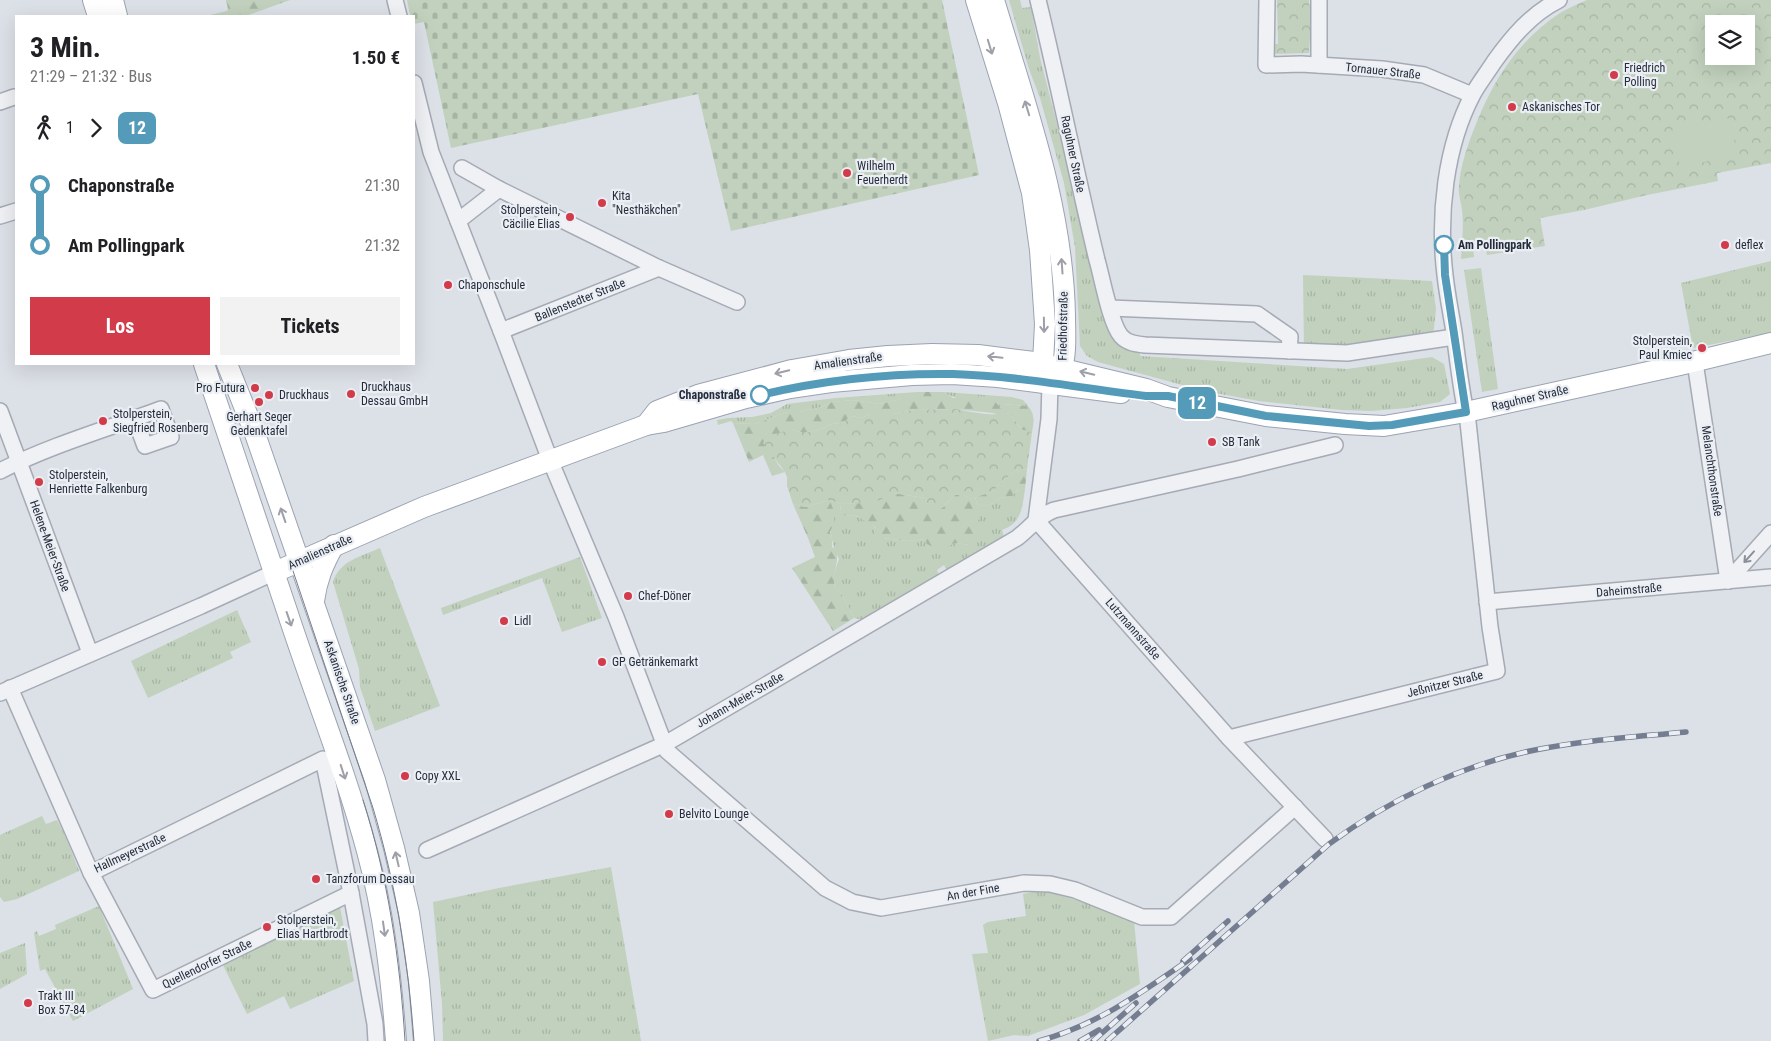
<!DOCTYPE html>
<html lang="de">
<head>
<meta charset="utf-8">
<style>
	:root { --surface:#fff; --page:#f2f2f2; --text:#202124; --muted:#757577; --accent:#d13b4a }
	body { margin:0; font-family:"Roboto Condensed",sans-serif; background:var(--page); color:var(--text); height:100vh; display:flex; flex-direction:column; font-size:19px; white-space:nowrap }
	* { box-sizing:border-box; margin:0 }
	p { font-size:16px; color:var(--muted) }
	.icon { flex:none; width:28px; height:28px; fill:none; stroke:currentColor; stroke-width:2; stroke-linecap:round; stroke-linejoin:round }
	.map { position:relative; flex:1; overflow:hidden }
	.drawer { position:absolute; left:15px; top:15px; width:400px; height:350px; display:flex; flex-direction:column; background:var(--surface); border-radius:0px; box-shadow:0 5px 20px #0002 }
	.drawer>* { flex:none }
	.badge { padding:0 10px; border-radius:8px; font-size:18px; line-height:32px }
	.tools { position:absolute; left:1705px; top:15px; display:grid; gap:10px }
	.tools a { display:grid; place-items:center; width:50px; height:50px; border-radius:0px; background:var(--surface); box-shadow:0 5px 20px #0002; font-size:25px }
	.map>.badge { position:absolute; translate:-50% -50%; box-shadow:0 0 0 2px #fff }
	.legs { display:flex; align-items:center; gap:8px; height:55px; padding:0 15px; font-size:16px }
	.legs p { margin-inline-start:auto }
	.summary { display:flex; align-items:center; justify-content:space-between; height:85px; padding:0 15px }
	h1 { font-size:28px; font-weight:700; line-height:38px }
	.button { display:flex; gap:10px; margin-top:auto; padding:10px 15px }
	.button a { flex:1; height:58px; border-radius:0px; background:var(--accent); color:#fff; font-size:20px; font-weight:700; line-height:58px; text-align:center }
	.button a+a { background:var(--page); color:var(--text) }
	ul { padding:0 15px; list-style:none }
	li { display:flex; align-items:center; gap:18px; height:60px; font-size:19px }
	li i { display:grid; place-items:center; width:8px; height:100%; margin:0 6px; background:currentColor }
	li i::after { content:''; width:12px; height:12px; margin:-6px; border:4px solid; border-radius:50%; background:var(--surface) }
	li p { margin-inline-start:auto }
	li:first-child i { background:linear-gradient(#0000 50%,currentColor 0) }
	li:last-child i { background:linear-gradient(currentColor 50%,#0000 0) }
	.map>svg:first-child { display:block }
	.grass { fill:url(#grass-tufts) }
	.forest { fill:url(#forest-firs) }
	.cemetery { fill:url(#cemetery-stones) }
	.park { fill:url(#park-crowns); fill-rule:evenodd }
	.pitch { fill:#c1d1bd }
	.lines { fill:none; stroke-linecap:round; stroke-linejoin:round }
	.minor-casing { stroke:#a5aab4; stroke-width:18 }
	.major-casing { stroke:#9ba3b3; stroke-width:22 }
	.minor { stroke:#eff1f5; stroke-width:15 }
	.major { stroke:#fff; stroke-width:20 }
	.tram { stroke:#757e91; stroke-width:1 }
	.rail-casing { stroke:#757e91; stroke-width:5.5 }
	.rail { stroke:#ebeff4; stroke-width:4; stroke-dasharray:11; stroke-linecap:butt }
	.oneway { stroke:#9da0a8 }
	.oneway2 { stroke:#8a8f99 }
	.line-1-casing { stroke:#fff; stroke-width:11 }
	.line-1 { stroke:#549bb9; stroke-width:8 }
	.poi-dot { fill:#d13b4a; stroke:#ebeff4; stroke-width:2 }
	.stop-1-dot { fill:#fff; stroke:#549bb9; stroke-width:2.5 }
	.labels { text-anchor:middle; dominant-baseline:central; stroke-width:4.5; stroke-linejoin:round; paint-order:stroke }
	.poi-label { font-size:12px; fill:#252d3d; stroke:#ebeff4; text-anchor:start }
	.street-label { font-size:12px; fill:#252d3d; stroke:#ebeff4 }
	.stop-label { font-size:12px; font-weight:bold; fill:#252d3d; stroke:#ebeff4; text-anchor:start }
</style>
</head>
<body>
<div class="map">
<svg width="1771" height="1041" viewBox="0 0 1771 1041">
	<defs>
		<pattern id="grass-tufts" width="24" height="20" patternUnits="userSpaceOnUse" patternTransform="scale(1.25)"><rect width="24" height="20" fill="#c1d1bd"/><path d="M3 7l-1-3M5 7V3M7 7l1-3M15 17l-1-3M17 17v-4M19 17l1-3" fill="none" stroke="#a6b4a3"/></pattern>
		<pattern id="forest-firs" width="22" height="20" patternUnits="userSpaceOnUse" patternTransform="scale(1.25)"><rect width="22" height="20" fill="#c1d1bd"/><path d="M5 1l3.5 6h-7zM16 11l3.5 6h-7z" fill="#a6b4a3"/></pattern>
		<pattern id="cemetery-stones" width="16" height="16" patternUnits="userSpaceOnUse" patternTransform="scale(1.25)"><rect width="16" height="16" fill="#c1d1bd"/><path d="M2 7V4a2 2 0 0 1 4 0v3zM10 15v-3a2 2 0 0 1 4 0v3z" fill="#a6b4a3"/></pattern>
		<pattern id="park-crowns" width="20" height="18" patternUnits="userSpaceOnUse" patternTransform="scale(1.25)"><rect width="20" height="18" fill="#c1d1bd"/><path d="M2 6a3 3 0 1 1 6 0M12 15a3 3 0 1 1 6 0" fill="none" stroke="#a6b4a3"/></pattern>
	</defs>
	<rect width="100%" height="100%" fill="#dce0e7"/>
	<!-- grass -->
	<g class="grass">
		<polygon points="1009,0 1020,0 1022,8 1031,7 1040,58 1107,320 1140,349 1140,356 1347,369 1432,357 1444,364 1450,394 1440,402 1407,408 1371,411 1342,410 1259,401 1204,391 1098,362 1087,356 1080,346 1075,247 1064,183 1040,98 1029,69"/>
		<polygon points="1771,261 1771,333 1693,348 1681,283"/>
		<polygon points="1481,268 1498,389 1482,392 1464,270"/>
		<polygon points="1303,275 1432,281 1436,309 1433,337 1304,349"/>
		<polygon points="917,392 913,396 905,395 897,400 879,404 853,400 832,402 822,407 799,412 787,412 755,424 733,423 731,421 718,425 717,420 728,418 752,417 762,415 771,413 787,404 836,398"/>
		<path d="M944,392L1012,397L1023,400L1028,406L1002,404L1000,407C982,400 959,403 944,392Z"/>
		<path d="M1019,489H1025C1022,508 1022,523 1002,530L1004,537L947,571L944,565L937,570L939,576L867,621L854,618L840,591L835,587L833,577L839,559C829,540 830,521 829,500L841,504L840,512C844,516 849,515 855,516C867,518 877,529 883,538L907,541L925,539L947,546L956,543L969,545L970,499L975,497L977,504L984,506L994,503L1000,498L1012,496Z"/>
		<path d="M380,548L440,706L375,731L360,687L359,669L333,582C339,561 362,556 380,548Z"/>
		<polygon points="580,557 602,618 562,632 542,578 443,615 441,608"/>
		<polygon points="237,610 251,642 230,652 233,658 148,698 131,661"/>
		<path d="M42,816L46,824L57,820C66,836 72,853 79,871L17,899L4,902L0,897V835Z"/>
		<polygon points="611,867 641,1041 443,1041 442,1004 433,902 499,888"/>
		<polygon points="1042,890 1089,904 1134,921 1140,984 1084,1015 1028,1036 1014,1035 988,1041 972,954 988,953 983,925 988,922 1026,916 1023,894"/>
		<polygon points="99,906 133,989 73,1021 45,969 40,971 34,933 37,931 39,936 56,929 55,925"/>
		<polygon points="340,907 354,981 290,1009 284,996 247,1014 223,965"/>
		<polygon points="25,943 27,974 0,989 0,953"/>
	</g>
	<!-- forest -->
	<g class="forest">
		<polygon points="226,0 290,0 246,16 206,16 227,11 228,9"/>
		<path d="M917,392H944L953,398H982L994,401L1000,407L1002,404L1028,406C1035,414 1034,422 1032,432L1022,430L1009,413L999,416L993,413L956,409L915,410L893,414H871L861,418L851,416L843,423L832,424L818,430L803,433L792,429L772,454L779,466L785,472L772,476L763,455L749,462L733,423L755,424L787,412H799L822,407L832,402L853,400L879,404L897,400L905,395H913Z"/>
		<polygon points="1027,469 1025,489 1019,489 1012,496 1000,498 994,503 984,506 977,504 975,497 995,491 997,486 1015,471"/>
		<path d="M893,493L925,498L928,505L942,508L955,495H964L970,499C971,507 973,508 977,514C984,525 978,538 969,545L956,543L947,546L934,547L927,544L925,539L907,541L883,538L878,540L873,536L876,528L857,516L843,515L840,512L841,504C860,503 875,502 893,493Z"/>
		<path d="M829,500C836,512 836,520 830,532L832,538V547L836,549C840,565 831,572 835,587L840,591L854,618L833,631L792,568L815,557L808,538L793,504L805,507Z"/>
	</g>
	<!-- cemetery -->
	<polygon class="cemetery" points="407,0 942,0 979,175 731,231 698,94 451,148 424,22 414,24 414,16 410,16"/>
	<!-- park -->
	<g class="park">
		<polygon points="1277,0 1309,0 1311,21 1309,53 1272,54 1271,44 1278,44"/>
		<path d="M1587,0H1771V163L1717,173L1718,181L1647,195L1584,210L1540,218L1545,246L1487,255L1485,245L1473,247L1474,257L1461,259C1462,243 1464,226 1462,210C1461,202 1458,194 1459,187C1460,166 1468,144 1476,124C1494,79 1518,41 1560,13C1568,8 1578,4 1587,0ZM1714,24H1746V56H1714Z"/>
		<path d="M956,409C971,412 994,417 1009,413L1022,430L1032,432L1027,469L1015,471L997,486L995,491L970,499L964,495H955L942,508L935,512L928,505L925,498L893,493L880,500L867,503L841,504L829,500L805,507L793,504L787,486V477L785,472L763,443L768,436L792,429L803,433L818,430L832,424L843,423L851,416L861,418L871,414H893L915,410Z"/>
	</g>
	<!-- pitch -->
	<polygon class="pitch" points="1730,118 1737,155 1680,167 1672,130"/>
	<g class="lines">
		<!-- minor casing -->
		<g class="minor-casing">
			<g id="minor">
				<polyline points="395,0 399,16"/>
				<path d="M1038,0C1059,86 1076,173 1097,260C1102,277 1110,323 1121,336C1127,343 1136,344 1145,345L1347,353L1454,337"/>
				<polyline points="1267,0 1266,65 1301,64 1382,69 1424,75 1472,95"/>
				<polyline points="1319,0 1319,65"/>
				<polyline points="414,83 431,152 501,331 550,460 616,617 667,751 825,888 852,902 881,908 1024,883 1050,884 1075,890 1142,917 1171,917 1295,807"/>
				<polyline points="0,102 14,97"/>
				<polyline points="462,168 499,189 659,268 737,302"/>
				<polyline points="0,216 16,211"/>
				<polyline points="458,221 499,189"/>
				<polyline points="1110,308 1257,314 1290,337 1289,351"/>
				<polyline points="501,331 659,268"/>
				<polyline points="1695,362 1728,581"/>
				<polyline points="1050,383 1049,419 1036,520 1229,738 1325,839"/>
				<polyline points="0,411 90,653"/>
				<path d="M0,471C51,445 107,429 161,409L171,437L145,446L135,419"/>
				<polyline points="1728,581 1771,533"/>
				<polyline points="1487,602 1771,577"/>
				<polyline points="10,688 91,873 153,990 351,893"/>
				<polyline points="0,693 201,606 275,572"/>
				<path d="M1229,738L1497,671L1490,627L1468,422C1461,392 1458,362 1454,332C1451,313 1447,294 1445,275C1438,216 1445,147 1473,94C1479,83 1487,73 1494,62C1512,37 1531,14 1559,0"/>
				<path d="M427,850L665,744L1017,538C1030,528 1038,516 1054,510L1238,469L1335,445"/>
				<polyline points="91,873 323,759 351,893 375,1024 376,1041"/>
			</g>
		</g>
		<!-- major casing -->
		<g class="major-casing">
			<g id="major">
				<polyline points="93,0 98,16"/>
				<polyline points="113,0 117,16"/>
				<polyline points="976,0 1008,103 1032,193 1040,250 1045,324 1043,363 1047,374"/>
				<path d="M994,0C1025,105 1063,205 1065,316C1065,329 1067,357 1061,369C1059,372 1056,375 1054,378"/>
				<path d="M204,364C231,446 259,528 287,611C313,691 345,769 367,851C384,913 391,977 396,1041"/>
				<polyline points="227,364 254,431 375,780 394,848 409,913 419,981 424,1041"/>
				<polyline points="646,425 657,411 698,395 792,370 849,360 888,356 932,354 978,355 1034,362 1146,389 1168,397 1266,416 1345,424 1384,426 1466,412 1680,365 1771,343"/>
				<polyline points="275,572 424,507 646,425 664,422 746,398 790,388 831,382 912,375 952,374 998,377 1121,393"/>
				<path d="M314,601C317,579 323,565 334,545"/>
			</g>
		</g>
		<!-- minor -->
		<use href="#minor" class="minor"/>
		<!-- major -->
		<use href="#major" class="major"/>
		<!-- tram -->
		<g class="tram">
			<path d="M291,565L373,808C396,885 408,960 414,1041"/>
			<path d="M363,800C388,878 400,959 405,1041"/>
		</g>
		<!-- rail casing -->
		<g class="rail-casing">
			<g id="rail">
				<polyline points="1183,961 1228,921"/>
				<path d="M1039,1041C1097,1025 1141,993 1190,959"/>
				<polyline points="1080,1041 1099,1030"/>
				<polyline points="1093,1041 1136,1003"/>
				<path d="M1107,1041L1329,844C1389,800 1461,765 1535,750C1584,740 1635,737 1686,732"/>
			</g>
		</g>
		<!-- rail -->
		<use href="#rail" class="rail"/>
	</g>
	<!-- one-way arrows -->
	<defs><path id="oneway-shaft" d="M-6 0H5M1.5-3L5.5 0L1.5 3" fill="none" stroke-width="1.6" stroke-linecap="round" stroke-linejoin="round" transform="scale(1.25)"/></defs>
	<g class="oneway">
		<use href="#oneway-shaft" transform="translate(990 47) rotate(73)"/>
		<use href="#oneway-shaft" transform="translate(1027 108) rotate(-107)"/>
		<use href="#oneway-shaft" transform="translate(1062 266) rotate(-94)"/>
		<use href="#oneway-shaft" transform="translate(1044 325) rotate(89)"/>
		<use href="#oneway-shaft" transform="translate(995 357) rotate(-174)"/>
		<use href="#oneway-shaft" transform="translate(782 372) rotate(166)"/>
		<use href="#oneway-shaft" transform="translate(1087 373) rotate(-166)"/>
		<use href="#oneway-shaft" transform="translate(283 515) rotate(-109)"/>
		<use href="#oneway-shaft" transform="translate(289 619) rotate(71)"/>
		<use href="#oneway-shaft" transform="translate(343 772) rotate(72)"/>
		<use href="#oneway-shaft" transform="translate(397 859) rotate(-103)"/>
		<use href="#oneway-shaft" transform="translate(384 929) rotate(82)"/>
	</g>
	<use class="oneway2" href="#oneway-shaft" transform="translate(1749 557) rotate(132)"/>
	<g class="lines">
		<!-- line-1 casing -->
		<g class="line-1-casing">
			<path id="line-1" d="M760,395C823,380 889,373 953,374C1017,376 1082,388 1146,396H1168L1266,416L1369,426L1392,425L1466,412L1445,275L1444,245"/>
		</g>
		<!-- line-1 -->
		<use href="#line-1" class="line-1"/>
	</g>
	<!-- markers -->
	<g class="poi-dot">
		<circle cx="1614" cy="75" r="5"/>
		<circle cx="1512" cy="107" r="5"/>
		<circle cx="847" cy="173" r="5"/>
		<circle cx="602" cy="203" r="5"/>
		<circle cx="570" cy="217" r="5"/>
		<circle cx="1725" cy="245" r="5"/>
		<circle cx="448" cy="285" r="5"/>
		<circle cx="1702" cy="348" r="5"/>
		<circle cx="255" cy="388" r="5"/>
		<circle cx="351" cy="394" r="5"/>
		<circle cx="269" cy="395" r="5"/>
		<circle cx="259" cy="402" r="5"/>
		<circle cx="103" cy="421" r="5"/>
		<circle cx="1212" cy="442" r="5"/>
		<circle cx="39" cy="482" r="5"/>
		<circle cx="628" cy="596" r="5"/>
		<circle cx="504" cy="621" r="5"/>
		<circle cx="602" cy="662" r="5"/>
		<circle cx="405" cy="776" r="5"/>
		<circle cx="669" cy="814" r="5"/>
		<circle cx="316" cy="879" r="5"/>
		<circle cx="267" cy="927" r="5"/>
		<circle cx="28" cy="1003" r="5"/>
	</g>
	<g class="stop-1-dot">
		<circle cx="1444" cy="245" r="9"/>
		<circle cx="760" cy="395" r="9"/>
	</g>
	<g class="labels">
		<!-- poi labels -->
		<g class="poi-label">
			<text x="1624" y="68">Friedrich<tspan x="1624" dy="14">Polling</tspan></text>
			<text x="1522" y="107">Askanisches Tor</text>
			<text x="857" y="166">Wilhelm<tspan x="857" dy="14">Feuerherdt</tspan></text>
			<text x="612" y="196">Kita<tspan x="612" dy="14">"Nesthäkchen"</tspan></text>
			<text x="560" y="210" text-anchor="end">Stolperstein,<tspan x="560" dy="14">Cäcilie Elias</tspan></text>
			<text x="1735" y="245">deflex</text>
			<text x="458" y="285">Chaponschule</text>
			<text x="1692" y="341" text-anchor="end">Stolperstein,<tspan x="1692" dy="14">Paul Kmiec</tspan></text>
			<text x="361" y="387">Druckhaus<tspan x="361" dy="14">Dessau GmbH</tspan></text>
			<text x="245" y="388" text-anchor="end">Pro Futura</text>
			<text x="279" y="395">Druckhaus</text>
			<text x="113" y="414">Stolperstein,<tspan x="113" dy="14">Siegfried Rosenberg</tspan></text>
			<text x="259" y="417" text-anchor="middle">Gerhart Seger<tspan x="259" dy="14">Gedenktafel</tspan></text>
			<text x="1222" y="442">SB Tank</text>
			<text x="49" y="475">Stolperstein,<tspan x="49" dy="14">Henriette Falkenburg</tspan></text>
			<text x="638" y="596">Chef-Döner</text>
			<text x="514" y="621">Lidl</text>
			<text x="612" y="662">GP Getränkemarkt</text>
			<text x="415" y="776">Copy XXL</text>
			<text x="679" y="814">Belvito Lounge</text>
			<text x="326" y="879">Tanzforum Dessau</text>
			<text x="277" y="920">Stolperstein,<tspan x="277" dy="14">Elias Hartbrodt</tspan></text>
			<text x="38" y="996">Trakt III<tspan x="38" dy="14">Box 57-84</tspan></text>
		</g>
		<!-- street labels -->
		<g class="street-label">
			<text transform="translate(1383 71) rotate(6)">Tornauer Straße</text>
			<text transform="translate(1073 154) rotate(78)">Raguhner Straße</text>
			<text transform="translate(580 300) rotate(-22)">Ballenstedter Straße</text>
			<text transform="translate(1063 326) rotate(-89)">Friedhofstraße</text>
			<text transform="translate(848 361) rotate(-8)">Amalienstraße</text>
			<text transform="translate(1530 398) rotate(-13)">Raguhner Straße</text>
			<text transform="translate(1712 471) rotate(82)">Melanchthonstraße</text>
			<text transform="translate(50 546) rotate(70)">Helene-Meier-Straße</text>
			<text transform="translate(320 552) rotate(-24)">Amalienstraße</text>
			<text transform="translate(1629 590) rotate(-5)">Daheimstraße</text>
			<text transform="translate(1133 629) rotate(49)">Lutzmannstraße</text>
			<text transform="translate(342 682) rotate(71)">Askanische Straße</text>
			<text transform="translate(1445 684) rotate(-14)">Jeßnitzer Straße</text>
			<text transform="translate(740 700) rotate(-30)">Johann-Meier-Straße</text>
			<text transform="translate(130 853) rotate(-25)">Hallmeyerstraße</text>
			<text transform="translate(973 892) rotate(-10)">An der Fine</text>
			<text transform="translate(207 964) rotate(-26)">Quellendorfer Straße</text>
		</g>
		<!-- stop labels -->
		<g class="stop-label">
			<text x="1458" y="245">Am Pollingpark</text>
			<text x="746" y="395" text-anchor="end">Chaponstraße</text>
		</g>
	</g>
</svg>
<div class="tools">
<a><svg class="icon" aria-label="layers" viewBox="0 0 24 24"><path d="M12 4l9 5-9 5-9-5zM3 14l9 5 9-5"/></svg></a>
</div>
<b class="badge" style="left:1197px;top:403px;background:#549bb9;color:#fff">12</b>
<section class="drawer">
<div class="summary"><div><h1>3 Min.</h1><p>21:29 – 21:32 · Bus</p></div><b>1.50 €</b></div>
<div class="legs"><svg class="icon" aria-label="walk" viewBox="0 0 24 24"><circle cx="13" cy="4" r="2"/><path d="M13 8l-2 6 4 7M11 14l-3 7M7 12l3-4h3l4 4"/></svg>1<svg class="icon" aria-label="forward" viewBox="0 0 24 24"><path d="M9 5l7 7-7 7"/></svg><b class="badge" style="background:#549bb9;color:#fff">12</b></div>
<ul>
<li><i style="color:#549bb9"></i><b>Chaponstraße</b><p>21:30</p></li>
<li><i style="color:#549bb9"></i><b>Am Pollingpark</b><p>21:32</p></li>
</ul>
<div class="button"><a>Los</a><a>Tickets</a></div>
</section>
</div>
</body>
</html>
